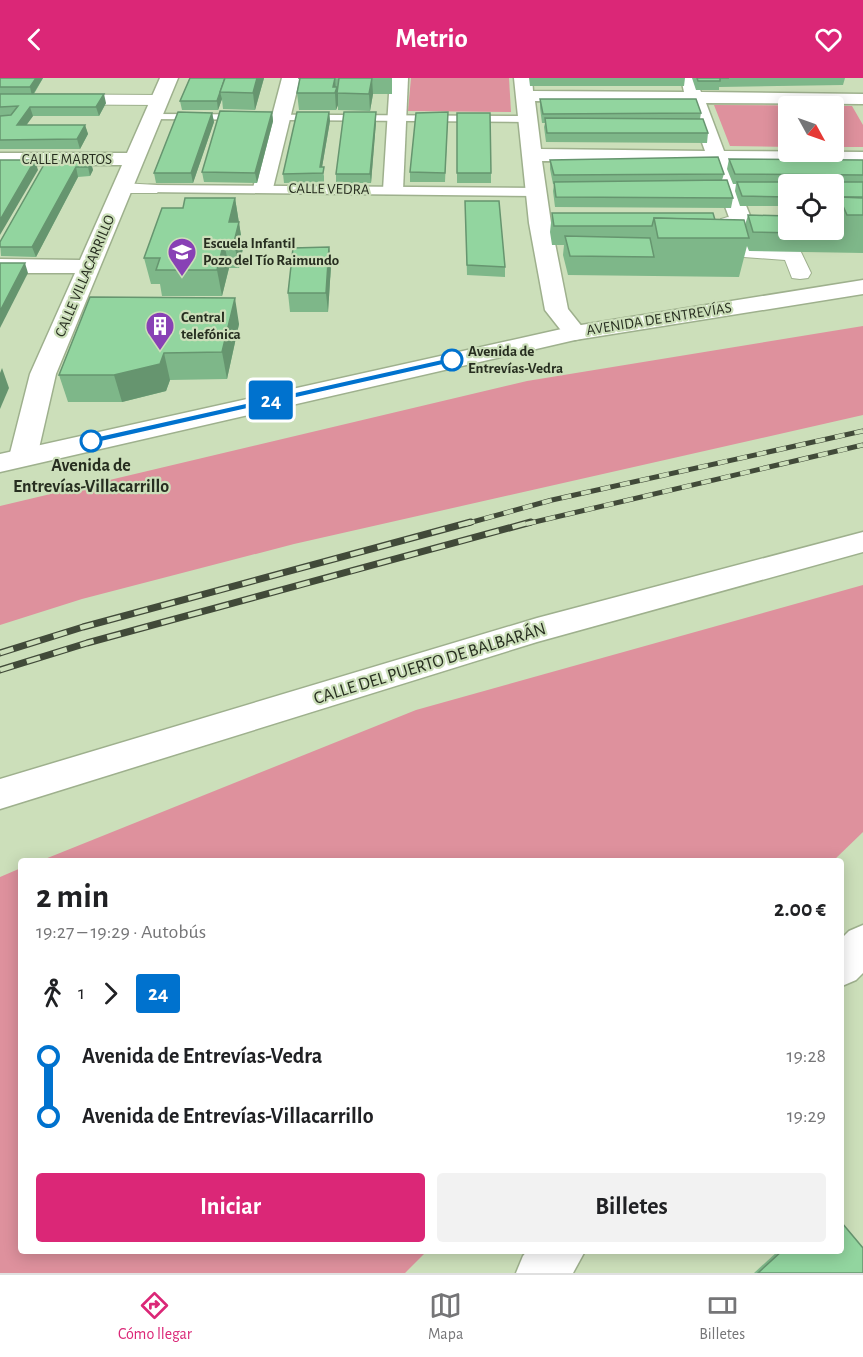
<!DOCTYPE html>
<html lang="es">
<head>
<meta charset="utf-8">
<style>
	:root { --surface:#fff; --page:#f2f2f2; --text:#202124; --muted:#757577; --line:#e0e0e0; --accent:#db2777 }
	body { margin:0; font-family:"Alegreya Sans",sans-serif; background:var(--page); color:var(--text); height:100vh; display:flex; flex-direction:column; font-size:22px; white-space:nowrap }
	* { box-sizing:border-box; margin:0 }
	p { font-size:20px; color:var(--muted) }
	.icon { flex:none; width:33px; height:33px; fill:none; stroke:currentColor; stroke-width:2; stroke-linecap:round; stroke-linejoin:round }
	.map { position:relative; flex:1; overflow:hidden }
	.side { position:absolute; left:18px; top:780px; width:826px; height:396px; display:flex; flex-direction:column; background:var(--surface); border-radius:6px; box-shadow:0 3px 15px #0003 }
	.side>* { flex:none }
	.badge { padding:0 12px; border-radius:4px; font-size:21px; line-height:39px }
	.needle { width:39px; rotate:130deg }
	.tools { position:absolute; left:778px; top:18px; display:grid; gap:12px }
	.tools a { display:grid; place-items:center; width:66px; height:66px; border-radius:6px; background:var(--surface); box-shadow:0 3px 15px #0003; font-size:30px }
	.map>.badge { position:absolute; translate:-50% -50%; box-shadow:0 0 0 3px #fff }
	.legs { display:flex; align-items:center; gap:9px; height:66px; padding:0 18px; font-size:20px }
	.legs p { margin-inline-start:auto }
	.headline { display:flex; align-items:center; justify-content:space-between; height:102px; padding:0 18px }
	h1 { font-size:33px; font-weight:600; line-height:45px }
	.cta { display:flex; gap:12px; margin-top:auto; padding:12px 18px }
	.cta a { flex:1; height:69px; border-radius:6px; background:var(--accent); color:#fff; font-size:24px; font-weight:600; line-height:69px; text-align:center }
	.cta a+a { background:var(--page); color:var(--text) }
	ul { padding:0 18px; list-style:none }
	li { display:flex; align-items:center; gap:21px; height:60px; font-size:22px }
	li i { display:grid; place-items:center; width:9px; height:100%; margin:0 8px; background:currentColor }
	li i::after { content:''; width:15px; height:15px; margin:-8px; border:4px solid; border-radius:50%; background:var(--surface) }
	li p { margin-inline-start:auto }
	li:first-child i { background:linear-gradient(#0000 50%,currentColor 0) }
	li:last-child i { background:linear-gradient(currentColor 50%,#0000 0) }
	header { display:flex; justify-content:space-between; align-items:center; height:78px; padding:0 18px; background:var(--accent); color:#fff; font-size:27px; font-weight:600 }
	.tab-bar { display:flex; justify-content:space-around; align-items:center; height:84px; border-top:2px solid var(--line); background:var(--surface); font-size:16px; color:var(--muted) }
	.tab-bar a { display:grid; justify-items:center; gap:3px }
	.tab-bar .active { color:var(--accent) }
	.map>svg:first-child { display:block }
	.green { fill:#de919d }
	.lines { fill:none; stroke-linecap:round; stroke-linejoin:round }
	.service-casing { stroke:#9eb08d; stroke-width:3 }
	.pedestrian-casing { stroke:#9eb08d; stroke-width:2 }
	.minor-casing { stroke:#9eb08d; stroke-width:3 }
	.tertiary-casing { stroke:#9eb08d; stroke-width:3 }
	.primary-casing { stroke:#9eb08d; stroke-width:3 }
	.service { fill:#fff; fill-rule:evenodd }
	.pedestrian { fill:#fff; fill-rule:evenodd }
	.minor { fill:#fff; fill-rule:evenodd }
	.tertiary { fill:#fff; fill-rule:evenodd }
	.primary { fill:#fff; fill-rule:evenodd }
	.rail-far1-casing { stroke:#414a39; stroke-width:5 }
	.rail-casing { stroke:#414a39; stroke-width:7 }
	.rail-far1 { stroke:#ccdfba; stroke-width:4; stroke-dasharray:10; stroke-linecap:butt }
	.rail { stroke:#ccdfba; stroke-width:4.5; stroke-dasharray:14; stroke-linecap:butt }
	.wall { fill:#7eb789 }
	.shaded-wall { fill:#66956f }
	.building { fill:#92d59f; stroke:#66956f; stroke-width:1.5 }
	.line-1 { fill:#0072ce; stroke:#fff; stroke-width:1.5 }
	.stop-1-dot { fill:#fff; stroke:#0072ce; stroke-width:3 }
	.labels { text-anchor:middle; dominant-baseline:central; stroke-width:4.5; stroke-linejoin:round; paint-order:stroke }
	.far-street-label { font-size:15px; fill:#272e20; stroke:#ccdfba }
	.far-poi-label { font-size:15px; font-weight:bold; fill:#272e20; stroke:#ccdfba; text-anchor:start }
	.far-stop-label { font-size:15px; font-weight:bold; fill:#272e20; stroke:#ccdfba; text-anchor:start }
	.stop-label { font-size:18px; font-weight:bold; fill:#272e20; stroke:#ccdfba }
	.street-label { font-size:18px; fill:#272e20; stroke:#ccdfba }
</style>
</head>
<body>
<header><svg class="icon" aria-label="back" viewBox="0 0 24 24"><path d="M15 5l-7 7 7 7"/></svg>Metrio<svg class="icon" aria-label="heart" viewBox="0 0 24 24"><path d="M12 20l-8-8c-3-5 5-10 8-4 3-6 11-1 8 4z"/></svg></header>
<div class="map">
<svg width="863" height="1195" viewBox="0 0 863 1195">
	<rect width="100%" height="100%" fill="#ccdfba"/>
	<!-- green -->
	<g class="green">
		<polygon points="411,0 509,0 511,34 408,33"/>
		<polygon points="714,27 852,28 863,47 863,69 834,69 834,28 789,28 789,69 730,68"/>
		<polygon points="863,248 863,337 294,466 82,521 0,547 0,428 527,303"/>
		<polygon points="863,507 863,754 833,783 40,783 416,632"/>
		<polygon points="21,790 21,1173 427,1173 405,1195 0,1195 0,799"/>
	</g>
	<g class="lines">
		<!-- service casing -->
		<g class="service-casing">
			<g id="service">
				<polygon points="153,36 527,38 533,41 527,44 149,41 147,39"/>
				<polygon points="150,107 536,110 542,114 536,118 145,114 144,111 145,108"/>
			</g>
		</g>
		<!-- pedestrian casing -->
		<g class="pedestrian-casing">
			<g id="pedestrian">
				<polygon points="0,16 159,17 165,18 167,22 165,26 159,27 0,26"/>
				<polygon points="122,105 157,107 160,111 157,115 115,115 112,111 115,107"/>
				<polygon points="728,139 735,141 745,168 800,172 811,195 808,200 800,201 792,200 785,182 730,178 718,145 721,141"/>
			</g>
		</g>
		<!-- minor casing -->
		<g class="minor-casing">
			<g id="minor">
				<polygon points="160,0 178,0 56,296 37,379 33,385 23,388 13,385 9,379 30,296 75,195 0,195 0,181 80,182 122,87 0,87 0,75 127,75"/>
				<polygon points="282,0 300,0 273,110 270,114 256,114 253,110"/>
				<polygon points="390,0 408,0 403,112 400,116 386,116 383,112"/>
				<path d="M514,0H532L533,13L684,14L681,0H695L701,14L863,16V26L706,25L724,73L863,74V86L729,85L753,145L749,149L742,151L735,149L731,145L709,84L542,83L551,145L568,231L587,255L583,260L575,262L567,260L545,232L529,145ZM535,23L688,25L705,73L541,71Z"/>
				<polygon points="863,847 863,895 856,902 842,908 842,860 849,853"/>
				<polygon points="527,1173 585,1173 573,1195 516,1195 523,1178"/>
			</g>
		</g>
		<!-- tertiary casing -->
		<g class="tertiary-casing">
			<polygon id="tertiary" points="863,454 863,474 537,564 0,731 0,701 537,540"/>
		</g>
		<!-- primary casing -->
		<g class="primary-casing">
			<polygon id="primary" points="863,202 863,216 575,262 0,394 0,376 575,248"/>
		</g>
		<!-- service -->
		<use href="#service" class="service"/>
		<!-- pedestrian -->
		<use href="#pedestrian" class="pedestrian"/>
		<!-- minor -->
		<use href="#minor" class="minor"/>
		<!-- tertiary -->
		<use href="#tertiary" class="tertiary"/>
		<!-- primary -->
		<use href="#primary" class="primary"/>
		<!-- rail-far1 casing -->
		<g class="rail-far1-casing">
			<g id="rail-far1">
				<polyline points="465,446 552,422 863,353"/>
				<polyline points="526,446 863,367"/>
			</g>
		</g>
		<!-- rail casing -->
		<g class="rail-casing">
			<g id="rail">
				<polyline points="0,575 83,549 471,444"/>
				<polyline points="0,592 87,565 531,444"/>
			</g>
		</g>
		<!-- rail-far1 -->
		<use href="#rail-far1" class="rail-far1"/>
		<!-- rail -->
		<use href="#rail" class="rail"/>
	</g>
	<!-- wall -->
	<g class="wall">
		<polygon points="0,0 43,0 34,16 106,25 99,38 33,38 26,47 85,47 88,56 80,71 0,71"/>
		<polygon points="190,0 264,0 255,32 223,31 222,21 218,32 182,32 180,23"/>
		<polygon points="298,0 392,0 392,16 373,16 370,33 338,32 338,27 336,32 299,32 297,15 300,1 298,1"/>
		<polygon points="529,0 685,0 684,8 530,8"/>
		<polygon points="692,0 845,0 843,7 719,9 719,12 696,12"/>
		<polygon points="540,21 701,35 700,41 708,55 707,65 546,64 544,49 545,45 542,45 540,30"/>
		<polygon points="272,34 273,43 257,105 204,104 202,94"/>
		<polygon points="329,34 330,43 322,89 324,98 324,104 284,105 283,96"/>
		<polygon points="448,34 445,104 410,104 410,94"/>
		<polygon points="212,35 214,44 193,105 156,105 154,95"/>
		<polygon points="457,35 491,95 491,105 457,105"/>
		<polygon points="376,44 371,105 336,105 336,96"/>
		<polygon points="729,81 863,82 863,175 749,173 747,168 739,199 568,197 563,177 564,167 552,167 550,154 552,135 715,142 745,147 748,137 834,152 834,134 836,129 834,129 834,106 789,106 789,128 740,128 735,113 736,106 733,106 727,91"/>
		<polygon points="90,82 93,92 90,98 78,99 36,179 1,178 0,164 46,83"/>
		<polygon points="550,82 724,96 722,102 733,120 731,130 555,129 553,113 554,106 553,106 550,91"/>
		<polygon points="235,120 243,170 239,190 229,190 222,218 162,218 160,206 151,206 144,180 183,130"/>
		<polygon points="465,123 505,189 505,199 467,197"/>
		<polygon points="329,169 331,188 328,234 290,234 288,215"/>
		<polygon points="239,246 227,301 170,302 166,313 122,324 68,324 59,297"/>
		<polygon points="778,1173 842,1173 863,1195 754,1195"/>
	</g>
	<!-- shaded-wall -->
	<g class="shaded-wall">
		<polygon points="36,0 43,0 32,18 30,9"/>
		<polygon points="225,0 220,14 222,21 218,32 217,23"/>
		<polygon points="257,0 264,0 255,32 253,15"/>
		<polygon points="335,0 336,13 337,9 338,15 338,27 336,32 335,15 333,9"/>
		<polygon points="372,0 373,16 370,33 369,16"/>
		<polygon points="104,16 106,25 99,38 96,29"/>
		<polygon points="30,29 33,38 20,56 17,47"/>
		<polygon points="272,34 273,43 257,105 255,95"/>
		<polygon points="329,34 330,43 321,95 320,89"/>
		<polygon points="376,34 376,44 371,105 370,96"/>
		<polygon points="212,35 214,44 193,105 191,95"/>
		<polygon points="85,47 88,56 80,71 77,61"/>
		<polygon points="35,82 38,92 0,157 0,142"/>
		<polygon points="90,82 93,92 90,98 88,89"/>
		<polygon points="76,89 78,99 36,179 32,169"/>
		<polygon points="235,120 243,170 239,190 234,164 229,144"/>
		<polygon points="224,164 229,190 222,218 217,192"/>
		<polygon points="329,169 331,188 328,234 326,215"/>
		<polygon points="25,185 28,195 0,250 0,233"/>
		<polygon points="235,220 239,246 227,301 222,274"/>
		<polygon points="164,275 170,302 166,313 122,324 114,297"/>
		<polygon points="2,290 9,310 0,331 0,295"/>
	</g>
	<!-- building -->
	<g class="building">
		<polygon points="0,0 36,0 30,9 0,9"/>
		<polygon points="190,0 225,0 217,23 180,23"/>
		<polygon points="225,0 257,0 253,15 220,14"/>
		<polygon points="300,0 335,0 333,9 337,9 335,15 297,15"/>
		<polygon points="339,0 372,0 369,16 337,15"/>
		<polygon points="697,0 729,0 720,0 720,3 698,3"/>
		<polygon points="0,16 104,16 96,29 30,29 17,47 85,47 77,61 0,62 0,38 11,37 18,28 0,29"/>
		<polygon points="540,21 696,21 701,35 543,36"/>
		<polygon points="220,33 272,34 255,95 202,94"/>
		<polygon points="178,34 212,35 191,95 154,95"/>
		<polygon points="297,34 329,34 320,89 324,89 323,95 283,96"/>
		<polygon points="344,34 376,34 370,96 336,96"/>
		<polygon points="448,34 445,95 410,94 416,35"/>
		<polygon points="457,35 490,35 491,95 457,95"/>
		<polygon points="545,40 703,41 708,55 547,55"/>
		<polygon points="718,79 724,96 554,97 550,82"/>
		<polygon points="729,81 863,82 863,97 735,96"/>
		<polygon points="0,82 35,82 0,142"/>
		<polygon points="90,82 88,89 76,89 32,169 0,169 0,164 46,83"/>
		<polygon points="727,102 733,120 556,119 554,104"/>
		<polygon points="737,104 863,104 863,119 834,119 834,106 789,106 789,119 742,118"/>
		<polygon points="839,119 863,120 863,137 847,137"/>
		<polygon points="185,120 235,120 229,144 239,144 234,164 224,164 217,192 156,192 160,180 144,180 162,130 183,130"/>
		<polygon points="465,123 499,123 505,189 467,187"/>
		<polygon points="552,135 713,135 715,142 654,140 652,148 554,148"/>
		<polygon points="748,137 789,138 789,152 834,152 834,141 841,156 753,154"/>
		<polygon points="654,140 744,142 749,160 658,160"/>
		<polygon points="565,158 650,160 654,179 570,178"/>
		<polygon points="329,169 326,215 288,215 293,170"/>
		<polygon points="0,185 25,185 0,233"/>
		<polygon points="90,219 235,220 222,274 164,275 160,286 114,297 59,297"/>
		<polygon points="842,1145 863,1170 863,1195 758,1195 782,1173 842,1173"/>
	</g>
	<!-- line-1 -->
	<polygon class="line-1" points="452,279 455,280 455,284 91,366 86,363 91,360"/>
	<!-- icons -->
	<defs>
		<g id="school-pin" transform="scale(1.5)"><path d="M0 17L-7.5 6A9.5 9.5 0 1 1 7.5 6Z" fill="#8841b5" stroke="#ccdfba"/><path d="M0-5L7-2L0 1L-7-2ZM-4 1L0 2.5L4 1V4Q0 6-4 4Z" fill="#fff"/></g>
		<g id="building-pin" transform="scale(1.5)"><path d="M0 17L-7.5 6A9.5 9.5 0 1 1 7.5 6Z" fill="#8841b5" stroke="#ccdfba"/><path d="M-4-6H4V6H1V3H-1V6H-4ZM-2.5-4.3h1.7v1.8h-1.7ZM.8-4.3h1.7v1.8H.8ZM-2.5-1h1.7V.8h-1.7ZM.8-1h1.7V.8H.8Z" fill="#fff"/></g>
	</defs>
	<g fill-rule="evenodd">
		<use href="#school-pin" x="182" y="174"/>
		<use href="#building-pin" x="160" y="248"/>
	</g>
	<!-- markers -->
	<g class="stop-1-dot">
		<circle cx="452" cy="282" r="10"/>
		<circle cx="91" cy="363" r="10"/>
	</g>
	<g class="labels">
		<!-- far-street labels -->
		<g class="far-street-label">
			<text x="67" y="81">CALLE MARTOS</text>
			<text transform="translate(329 111) rotate(1)">CALLE VEDRA</text>
			<text transform="translate(85 198) rotate(-67)">CALLE VILLACARRILLO</text>
			<text transform="translate(659 241) rotate(-9)">AVENIDA DE ENTREVÍAS</text>
		</g>
		<!-- far-poi labels -->
		<g class="far-poi-label">
			<text x="203" y="165">Escuela Infantil<tspan x="203" dy="17">Pozo del Tío Raimundo</tspan></text>
			<text x="181" y="239">Central<tspan x="181" dy="17">telefónica</tspan></text>
		</g>
		<!-- far-stop labels -->
		<g class="far-stop-label">
			<text x="468" y="273">Avenida de<tspan x="468" dy="17">Entrevías-Vedra</tspan></text>
		</g>
		<!-- stop labels -->
		<g class="stop-label">
			<text x="91" y="388">Avenida de<tspan x="91" dy="21">Entrevías-Villacarrillo</tspan></text>
		</g>
		<!-- street labels -->
		<g class="street-label">
			<text transform="translate(430 586) rotate(-17)">CALLE DEL PUERTO DE BALBARÁN</text>
		</g>
	</g>
</svg>
<div class="tools">
<a><svg class="needle" viewBox="-14 -14 28 28"><path d="M0-13l5 13h-10z" fill="#e53935"/><path d="M0 13l5-13h-10z" fill="#757577"/></svg></a>
<a><svg class="icon" aria-label="locate" viewBox="0 0 24 24"><circle cx="12" cy="12" r="6"/><path d="M12 2v4M12 18v4M2 12h4M18 12h4"/></svg></a>
</div>
<b class="badge" style="left:271px;top:322px;background:#0072ce;color:#fff">24</b>
<section class="side">
<div class="headline"><div><h1>2 min</h1><p>19:27 – 19:29 · Autobús</p></div><b>2.00 €</b></div>
<div class="legs"><svg class="icon" aria-label="walk" viewBox="0 0 24 24"><circle cx="13" cy="4" r="2"/><path d="M13 8l-2 6 4 7M11 14l-3 7M7 12l3-4h3l4 4"/></svg>1<svg class="icon" aria-label="forward" viewBox="0 0 24 24"><path d="M9 5l7 7-7 7"/></svg><b class="badge" style="background:#0072ce;color:#fff">24</b></div>
<ul>
<li><i style="color:#0072ce"></i><b>Avenida de Entrevías-Vedra</b><p>19:28</p></li>
<li><i style="color:#0072ce"></i><b>Avenida de Entrevías-Villacarrillo</b><p>19:29</p></li>
</ul>
<div class="cta"><a>Iniciar</a><a>Billetes</a></div>
</section>
</div>
<nav class="tab-bar">
<a class="active"><svg class="icon" aria-label="directions" viewBox="0 0 24 24"><path d="M12 3l9 9-9 9-9-9zM9 14v-3h6M13 9l2 2-2 2"/></svg>Cómo llegar</a>
<a><svg class="icon" aria-label="map" viewBox="0 0 24 24"><path d="M3 6l6-2 6 2 6-2v14l-6 2-6-2-6 2zM9 4v14M15 6v14"/></svg>Mapa</a>
<a><svg class="icon" aria-label="tickets" viewBox="0 0 24 24"><path d="M3 7h18v10H3zM15 7v10"/></svg>Billetes</a>
</nav>
</body>
</html>
